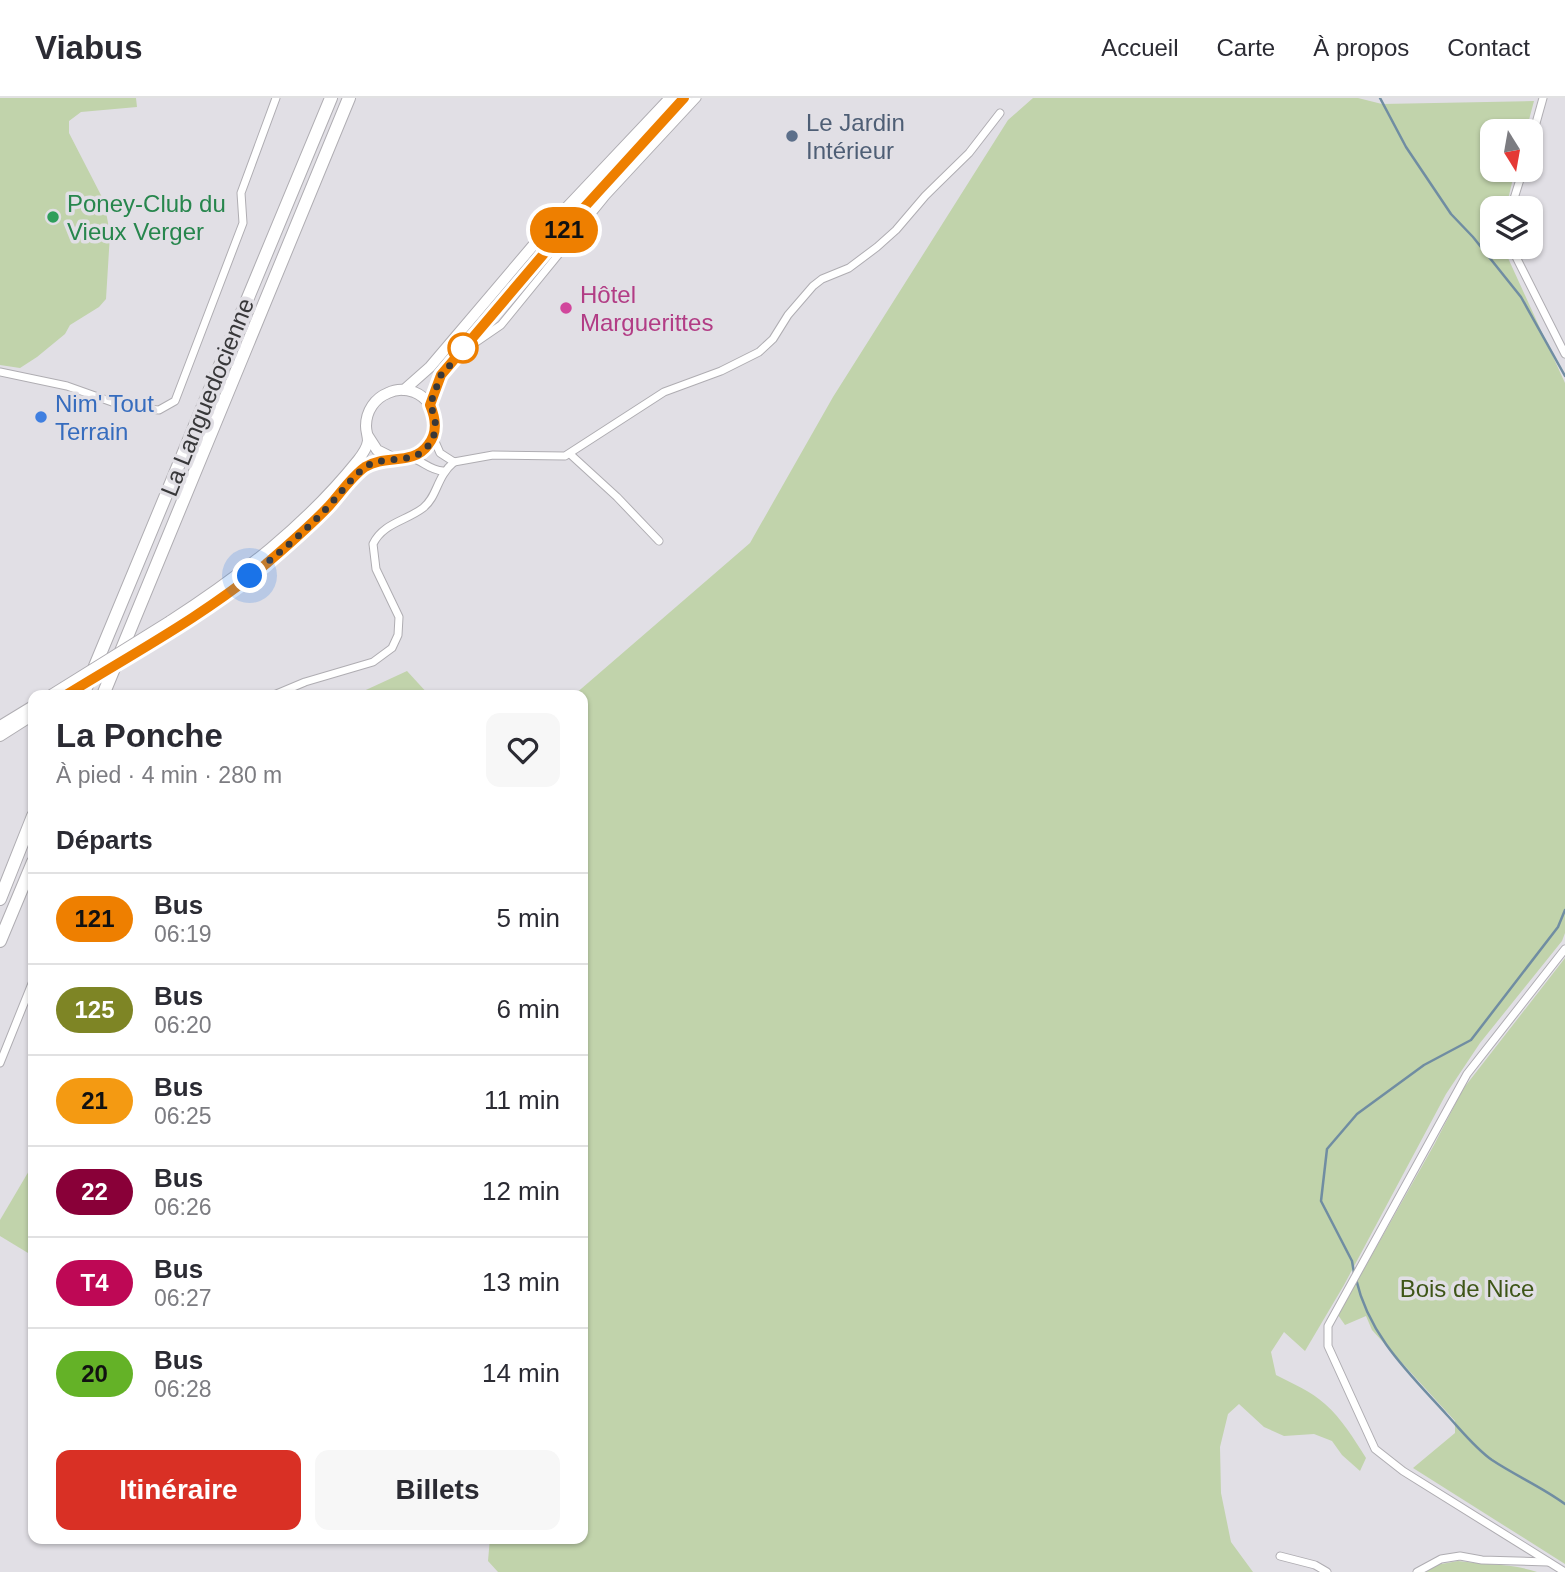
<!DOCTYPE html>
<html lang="fr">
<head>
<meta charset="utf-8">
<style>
	:root { --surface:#fff; --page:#f7f7f7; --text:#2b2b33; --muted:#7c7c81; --line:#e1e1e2; --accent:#d93025 }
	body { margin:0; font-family:Helvetica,sans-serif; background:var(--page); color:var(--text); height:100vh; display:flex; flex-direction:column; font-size:26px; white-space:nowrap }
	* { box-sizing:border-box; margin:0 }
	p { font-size:23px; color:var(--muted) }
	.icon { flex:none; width:38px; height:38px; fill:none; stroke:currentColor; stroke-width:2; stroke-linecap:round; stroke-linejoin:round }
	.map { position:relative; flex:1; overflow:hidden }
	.sheet { position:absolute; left:28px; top:592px; width:560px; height:854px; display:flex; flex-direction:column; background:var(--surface); border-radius:14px; box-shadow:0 2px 5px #0004 }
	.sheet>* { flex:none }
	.badge { padding:0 14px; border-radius:23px; font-size:24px; line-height:46px }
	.needle { width:46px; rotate:169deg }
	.controls { position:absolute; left:1480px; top:21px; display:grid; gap:14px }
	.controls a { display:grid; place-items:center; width:63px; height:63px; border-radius:14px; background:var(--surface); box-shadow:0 2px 5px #0004; font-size:35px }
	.you { position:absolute; width:35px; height:35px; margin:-18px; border:5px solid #fff; border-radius:50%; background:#1a73e8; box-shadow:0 0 0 10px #1a73e833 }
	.map>.badge { position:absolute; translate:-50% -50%; box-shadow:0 0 0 4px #fff }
	h2 { padding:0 28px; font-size:26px; line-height:63px }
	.round { display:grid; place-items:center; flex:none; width:74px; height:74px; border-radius:14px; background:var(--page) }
	.headline { display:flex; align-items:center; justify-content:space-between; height:119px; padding:0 28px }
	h1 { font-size:33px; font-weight:600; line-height:52px }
	.cta { display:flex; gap:14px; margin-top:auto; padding:14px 28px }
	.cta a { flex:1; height:80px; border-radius:14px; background:var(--accent); color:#fff; font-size:28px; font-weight:600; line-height:80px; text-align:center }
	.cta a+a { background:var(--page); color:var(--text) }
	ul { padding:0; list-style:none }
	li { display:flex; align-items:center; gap:21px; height:91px; padding:0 28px; border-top:2px solid var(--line) }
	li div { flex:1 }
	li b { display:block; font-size:26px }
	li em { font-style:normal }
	li .badge { min-width:77px; font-weight:700; text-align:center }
	header { display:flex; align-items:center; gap:42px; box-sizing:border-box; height:98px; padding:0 35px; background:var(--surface); border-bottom:2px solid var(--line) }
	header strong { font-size:33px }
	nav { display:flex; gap:38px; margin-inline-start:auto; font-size:24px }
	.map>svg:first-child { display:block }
	.green { fill:#c1d3ab }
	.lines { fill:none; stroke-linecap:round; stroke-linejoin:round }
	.stream { stroke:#708da2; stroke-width:2.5 }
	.minor-casing { stroke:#afadb2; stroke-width:9 }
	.primary-casing { stroke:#afadb2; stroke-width:12 }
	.motorway-casing { stroke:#afadb2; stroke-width:14 }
	.minor { stroke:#fff; stroke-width:7 }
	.primary { stroke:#fff; stroke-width:10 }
	.motorway { stroke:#fff; stroke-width:12 }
	.primary-bridge-casing { stroke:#afadb2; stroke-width:12; stroke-linecap:butt }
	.primary-bridge { stroke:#fff; stroke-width:10 }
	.line-casing { stroke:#fff; stroke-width:16 }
	.line { stroke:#ee7f00; stroke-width:10 }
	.walk { stroke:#38383a; stroke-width:7; stroke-dasharray:0 12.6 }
	.service-dot { fill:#5c6f8a; stroke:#e1dfe5; stroke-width:2.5 }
	.leisure-dot { fill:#2e9e5b; stroke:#e1dfe5; stroke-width:2.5 }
	.hotel-dot { fill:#d1479c; stroke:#e1dfe5; stroke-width:2.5 }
	.stop-dot { fill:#fff; stroke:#ee7f00; stroke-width:3.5 }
	.shop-dot { fill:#3f7fe0; stroke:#e1dfe5; stroke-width:2.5 }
	.labels { text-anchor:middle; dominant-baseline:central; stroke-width:7; stroke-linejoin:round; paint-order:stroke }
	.service-label { font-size:24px; fill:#4e5e75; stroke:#e1dfe5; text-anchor:start }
	.leisure-label { font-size:24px; fill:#27864d; stroke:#e1dfe5; text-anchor:start }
	.hotel-label { font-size:24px; fill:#b23c85; stroke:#e1dfe5; text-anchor:start }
	.street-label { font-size:24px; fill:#38383a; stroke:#e1dfe5 }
	.shop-label { font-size:24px; fill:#366cbe; stroke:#e1dfe5; text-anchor:start }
	.park-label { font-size:24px; fill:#3e5517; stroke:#e1dfe5 }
</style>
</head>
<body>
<header>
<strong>Viabus</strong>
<nav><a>Accueil</a><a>Carte</a><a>À propos</a><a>Contact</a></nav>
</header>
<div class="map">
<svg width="1565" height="1474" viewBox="0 0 1565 1474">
	<rect width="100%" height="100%" fill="#e1dfe5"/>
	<!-- green -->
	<g class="green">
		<polygon points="0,0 136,0 137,9 81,14 69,23 69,35 104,103 110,136 106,201 99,209 70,227 65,236 37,259 20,270 0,267"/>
		<path d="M1033,0H1358L1382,6L1534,3L1526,33H1493V72H1515L1506,110H1493V149H1503L1565,285V835L1562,843L1480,945L1446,996L1344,1187L1305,1253L1284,1234L1271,1254L1276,1277C1293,1286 1311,1293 1325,1306C1342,1321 1354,1341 1366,1360L1360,1373L1342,1357L1332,1343L1314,1336L1284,1338L1264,1329L1239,1306L1228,1316L1220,1349L1221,1395L1231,1444L1253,1474H498L488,1463L490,1440H583V597H574L750,445L833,299L1008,22Z"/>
		<polygon points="407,573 429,597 355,597"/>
		<polygon points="1565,860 1565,1466 1413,1370 1455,1335 1455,1323 1372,1232 1366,1218 1345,1227 1338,1217 1434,1047 1463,991"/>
		<polygon points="33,1066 33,1158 0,1138 0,1122"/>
		<path d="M1458,1463C1486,1467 1510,1465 1537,1474H1426L1436,1467Z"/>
	</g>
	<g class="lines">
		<!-- stream -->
		<g class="stream">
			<polyline points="1380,0 1406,49 1451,116 1473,139 1521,199 1565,278"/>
			<polyline points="1354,1175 1352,1163 1321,1103 1327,1051 1357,1016 1424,967 1471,942 1558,829 1565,812"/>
			<path d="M1356,1181C1369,1238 1409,1275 1447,1317C1461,1332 1475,1350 1492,1362C1516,1378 1542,1389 1565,1406"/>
		</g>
		<!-- minor casing -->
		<g class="minor-casing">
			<g id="minor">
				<polyline points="1531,43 1543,0"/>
				<polyline points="1511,110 1523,72"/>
				<polyline points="1511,149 1565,256"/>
				<polyline points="466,251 501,227 607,97 697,0"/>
				<polyline points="0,274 67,288 112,304 145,311 159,312 175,303 243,125 241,95 276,0"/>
				<polyline points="433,339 440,355 454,364 493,357 565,358 664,294 721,273 759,254 773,241 788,217 813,188 822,181 849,170 877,149 896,132 925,98 969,55 1000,15"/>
				<polyline points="570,356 617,399 659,443"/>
				<path d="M409,360C422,361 428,372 443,373"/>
				<path d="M274,597L305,584L373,564L392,550L398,537L399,519L376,471L373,446C383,425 406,423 423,410C438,398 436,379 454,364"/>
				<polyline points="0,965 33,883"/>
				<polyline points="1280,1458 1315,1467 1327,1474"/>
				<polyline points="1417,1474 1441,1461 1460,1458 1482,1462 1548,1464"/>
				<polyline points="1565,1474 1403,1373 1375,1351 1328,1248 1328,1228 1467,976 1565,851"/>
			</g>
		</g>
		<!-- primary casing -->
		<g class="primary-casing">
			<g id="primary">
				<polyline points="404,292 430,269 553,124 670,0"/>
				<polyline points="430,307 441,277 570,125 684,0"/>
				<polyline points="368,338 377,352 395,361"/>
				<path d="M168,535C219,503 268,468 311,426C324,414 336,401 348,388C353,382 358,374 366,369C382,358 405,366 421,354C442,338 439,304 414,294C405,291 396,291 388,295C375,300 366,313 366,328C366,333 368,338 368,343C367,350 362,357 358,362C306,427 240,478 170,523"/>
				<polyline points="0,628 33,608"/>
				<polyline points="0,638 33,617"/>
			</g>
		</g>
		<!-- motorway casing -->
		<g class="motorway-casing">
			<g id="motorway">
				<polyline points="83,597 331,0"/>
				<polyline points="103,597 349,0"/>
				<polyline points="0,801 33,718"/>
				<polyline points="0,843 33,764"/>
			</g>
		</g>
		<!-- minor -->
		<use href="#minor" class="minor"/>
		<!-- primary -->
		<use href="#primary" class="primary"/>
		<!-- motorway -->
		<use href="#motorway" class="motorway"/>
		<!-- primary-bridge casing -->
		<g class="primary-bridge-casing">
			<g id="primary-bridge">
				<polyline points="51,597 170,523"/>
				<polyline points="66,597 168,535"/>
			</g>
		</g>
		<!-- primary-bridge -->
		<use href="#primary-bridge" class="primary-bridge"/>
	</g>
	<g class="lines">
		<!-- line casing -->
		<g class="line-casing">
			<path id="line" d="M66,597C134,555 205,517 266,466C288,447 309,429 329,408C340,396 351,379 365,369C385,356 413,368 428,347C438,335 436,321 430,307L441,277L570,125L684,0"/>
		</g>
		<!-- line -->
		<use href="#line" class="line"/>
		<!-- walk -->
		<path class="walk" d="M250,478C276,458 301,437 323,414C337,400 349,382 364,370C383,355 412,369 428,348C438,335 437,321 430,307L441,277L464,252L463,250"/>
	</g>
	<!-- markers -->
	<circle class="service-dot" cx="792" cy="38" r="7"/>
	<circle class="leisure-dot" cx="53" cy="119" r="7"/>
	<circle class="hotel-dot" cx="566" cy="210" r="7"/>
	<circle class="stop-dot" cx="463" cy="250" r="14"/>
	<circle class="shop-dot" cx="41" cy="319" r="7"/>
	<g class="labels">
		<!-- service labels -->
		<g class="service-label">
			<text x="806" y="24">Le Jardin<tspan x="806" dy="28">Intérieur</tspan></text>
		</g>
		<!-- leisure labels -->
		<g class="leisure-label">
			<text x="67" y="105">Poney-Club du<tspan x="67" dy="28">Vieux Verger</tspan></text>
		</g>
		<!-- hotel labels -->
		<g class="hotel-label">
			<text x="580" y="196">Hôtel<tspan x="580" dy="28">Marguerittes</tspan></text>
		</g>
		<!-- street labels -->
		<g class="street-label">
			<text transform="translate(207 299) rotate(-68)">La Languedocienne</text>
		</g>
		<!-- shop labels -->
		<g class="shop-label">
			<text x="55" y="305">Nim' Tout<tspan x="55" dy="28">Terrain</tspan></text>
		</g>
		<!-- park labels -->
		<g class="park-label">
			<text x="1467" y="1190">Bois de Nice</text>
		</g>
	</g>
</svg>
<div class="controls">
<a><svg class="needle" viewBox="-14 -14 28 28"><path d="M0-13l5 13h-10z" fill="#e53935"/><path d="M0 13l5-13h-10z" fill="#7c7c81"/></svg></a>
<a><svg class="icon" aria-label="layers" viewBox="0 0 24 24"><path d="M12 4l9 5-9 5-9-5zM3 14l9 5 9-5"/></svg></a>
</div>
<div class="you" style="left:250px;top:478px"></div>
<b class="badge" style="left:564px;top:132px;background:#ee7f00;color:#111">121</b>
<section class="sheet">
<div class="headline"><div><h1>La Ponche</h1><p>À pied · 4 min · 280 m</p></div><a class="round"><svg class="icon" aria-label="heart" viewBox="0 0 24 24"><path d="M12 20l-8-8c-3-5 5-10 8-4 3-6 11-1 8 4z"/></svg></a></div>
<h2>Départs</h2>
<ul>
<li><span class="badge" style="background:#ee7f00;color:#111">121</span><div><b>Bus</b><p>06:19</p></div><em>5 min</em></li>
<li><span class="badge" style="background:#7e8525;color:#fff">125</span><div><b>Bus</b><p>06:20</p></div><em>6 min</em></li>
<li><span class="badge" style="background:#f49a12;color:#111">21</span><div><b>Bus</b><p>06:25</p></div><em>11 min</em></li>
<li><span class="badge" style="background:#890038;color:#fff">22</span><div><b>Bus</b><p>06:26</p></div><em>12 min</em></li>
<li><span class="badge" style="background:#be0855;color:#fff">T4</span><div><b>Bus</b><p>06:27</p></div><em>13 min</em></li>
<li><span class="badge" style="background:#64b227;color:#111">20</span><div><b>Bus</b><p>06:28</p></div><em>14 min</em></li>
</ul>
<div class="cta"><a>Itinéraire</a><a>Billets</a></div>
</section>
</div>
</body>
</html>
